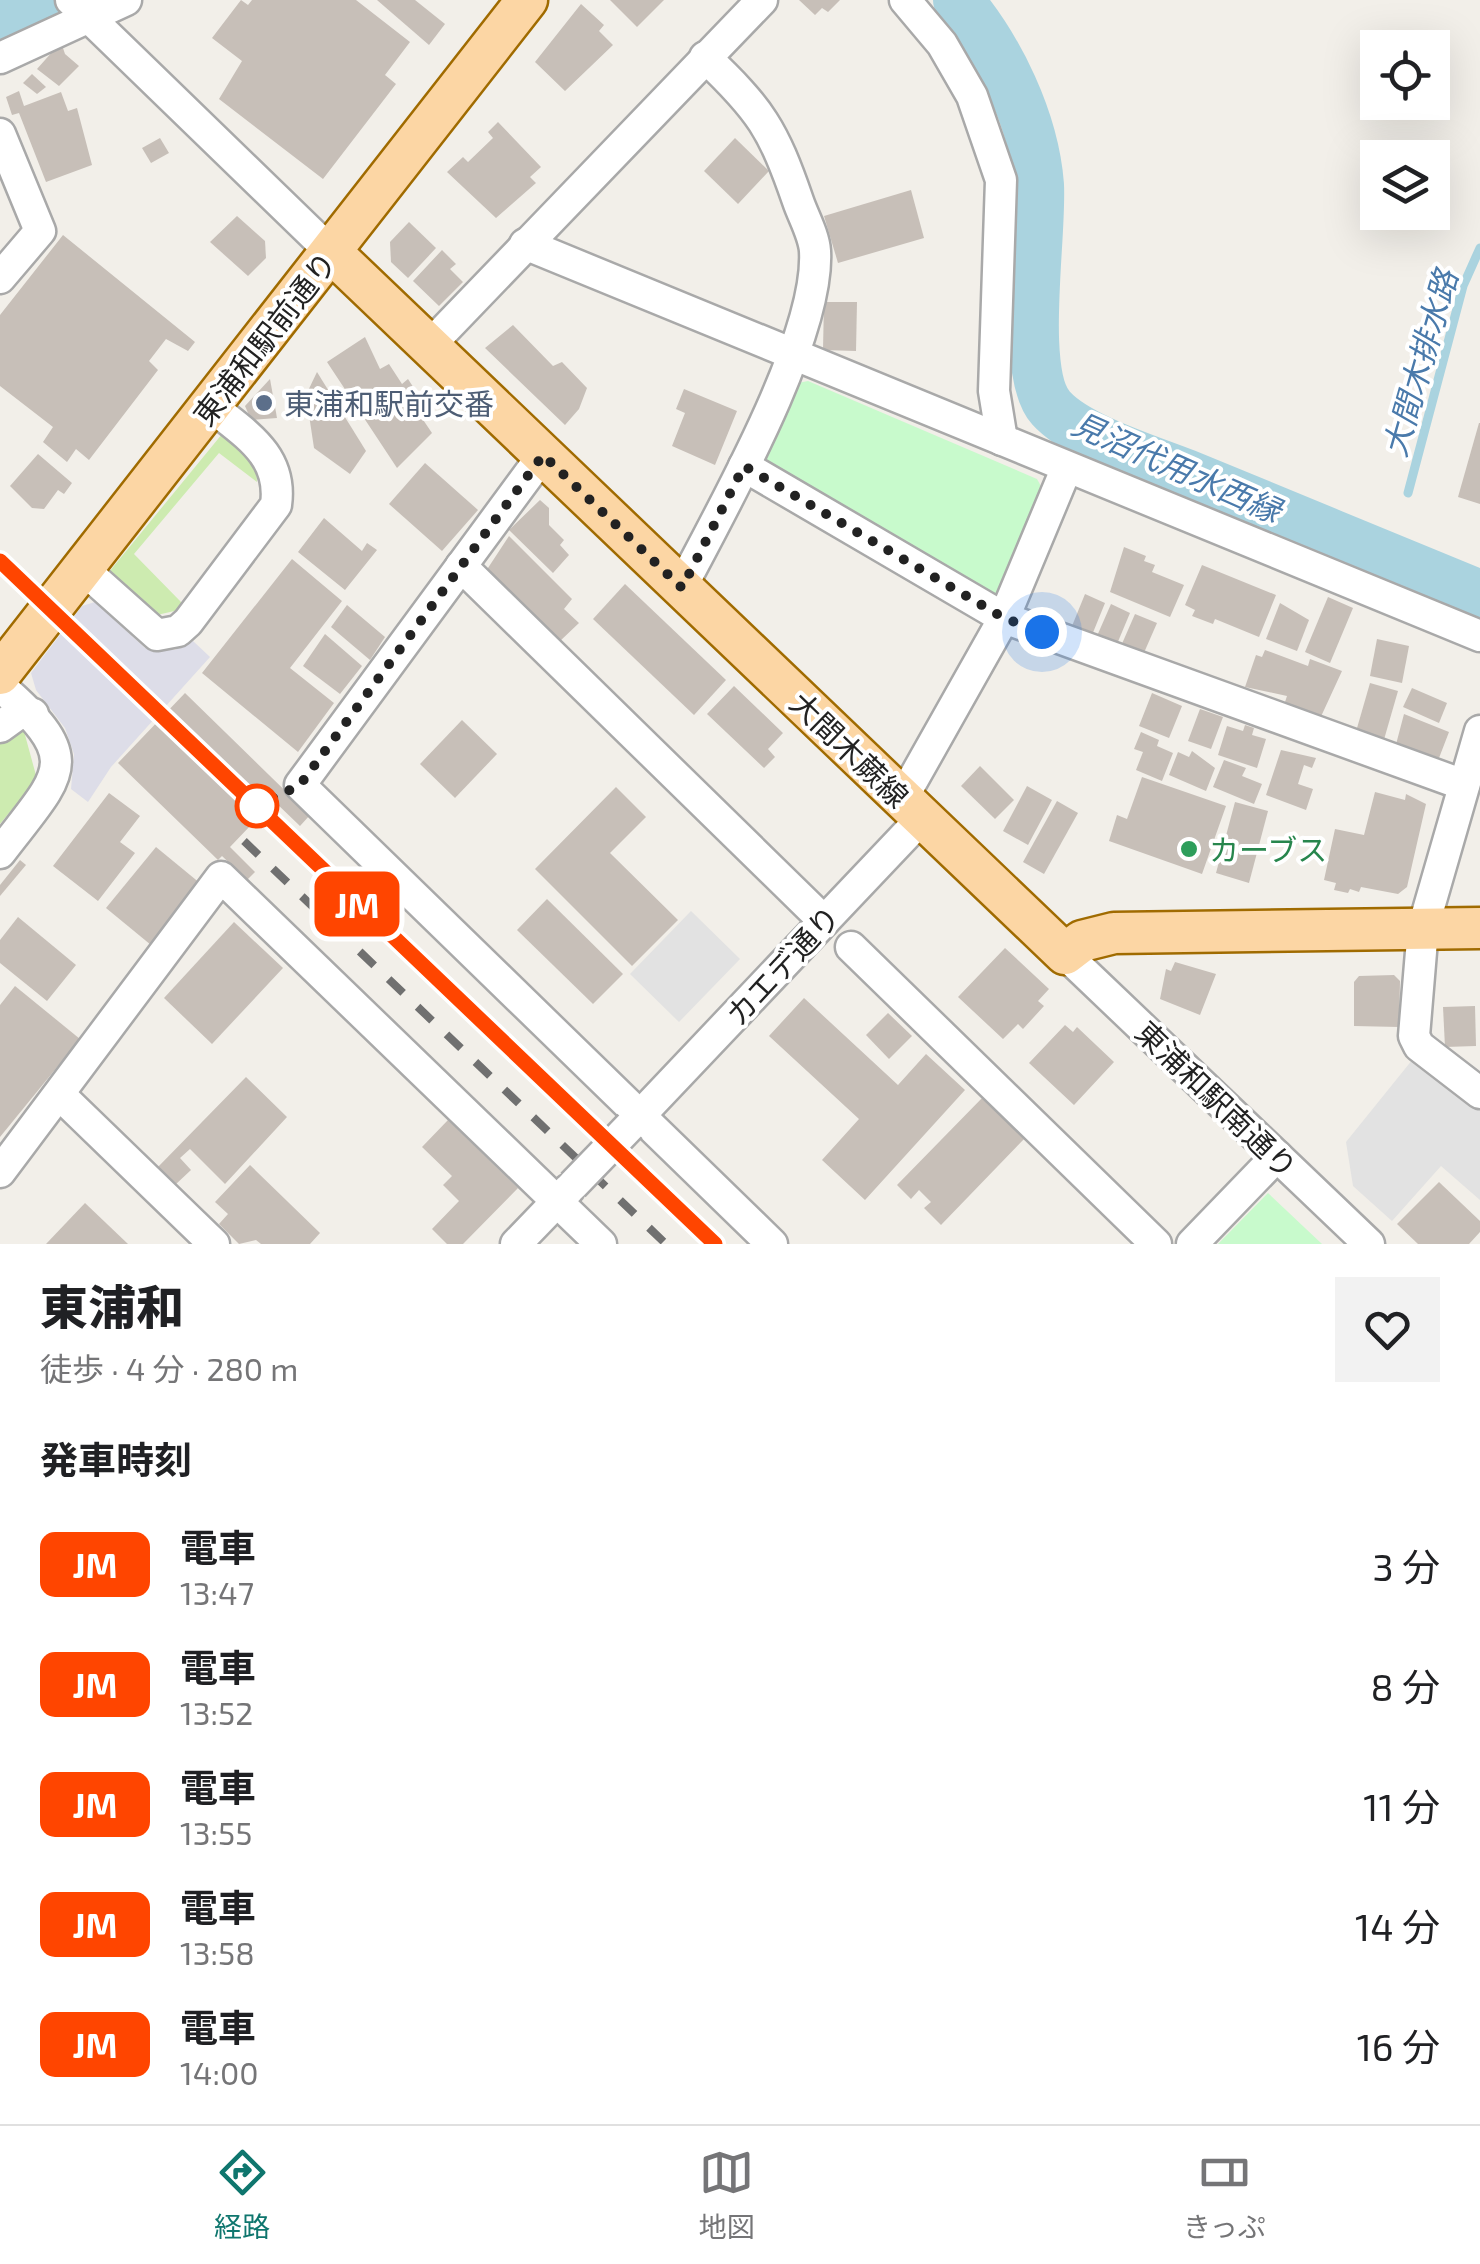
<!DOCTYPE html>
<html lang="ja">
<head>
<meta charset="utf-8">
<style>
	:root { --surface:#fff; --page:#f2f2f2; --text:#202124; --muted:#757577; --line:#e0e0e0; --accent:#0f766e }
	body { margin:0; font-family:"Exo 2","Noto Sans JP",sans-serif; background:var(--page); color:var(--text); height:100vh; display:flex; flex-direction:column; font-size:38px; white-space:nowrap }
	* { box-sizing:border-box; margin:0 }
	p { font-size:32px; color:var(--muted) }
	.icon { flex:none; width:55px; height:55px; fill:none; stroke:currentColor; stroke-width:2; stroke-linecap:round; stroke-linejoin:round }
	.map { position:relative; height:1244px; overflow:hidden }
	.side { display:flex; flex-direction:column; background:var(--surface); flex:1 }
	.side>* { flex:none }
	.badge { padding:0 20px; border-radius:15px; font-size:35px; line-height:65px }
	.tools { position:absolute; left:1360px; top:30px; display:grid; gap:20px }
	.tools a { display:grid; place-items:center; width:90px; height:90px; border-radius:0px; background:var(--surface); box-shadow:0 10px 40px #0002; font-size:50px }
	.you { position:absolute; width:50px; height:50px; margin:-25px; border:8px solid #fff; border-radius:50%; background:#1a73e8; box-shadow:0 0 0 15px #1a73e833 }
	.map>.badge { position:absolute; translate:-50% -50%; box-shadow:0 0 0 5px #fff }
	h2 { padding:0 40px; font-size:38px; line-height:90px }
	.round { display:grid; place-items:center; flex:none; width:105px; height:105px; border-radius:0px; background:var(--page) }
	.headline { display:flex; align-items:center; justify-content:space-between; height:170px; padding:0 40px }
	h1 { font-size:48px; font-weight:800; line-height:75px }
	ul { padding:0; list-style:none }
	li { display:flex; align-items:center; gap:30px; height:120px; padding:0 40px }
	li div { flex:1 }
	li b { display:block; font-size:38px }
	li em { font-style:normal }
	li .badge { min-width:110px; font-weight:700; text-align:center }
	.tab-bar { display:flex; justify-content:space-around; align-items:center; height:140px; border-top:2px solid var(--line); background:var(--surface); font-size:28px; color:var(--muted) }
	.tab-bar a { display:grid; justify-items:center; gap:5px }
	.tab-bar .on { color:var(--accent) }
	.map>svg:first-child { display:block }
	.grass { fill:#cdebb0 }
	.park { fill:#c8facc }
	.parking { fill:#e2e2e2 }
	.plaza { fill:#dddde8 }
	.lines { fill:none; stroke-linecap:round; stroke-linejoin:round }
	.stream { stroke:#aad3df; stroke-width:9 }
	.river { stroke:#aad3df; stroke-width:50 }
	.building { fill:#c7bfb8 }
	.minor-casing { stroke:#a9a9a9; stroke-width:35 }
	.major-casing { stroke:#a06b00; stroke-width:45 }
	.minor { stroke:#fff; stroke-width:30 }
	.major { stroke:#fcd6a4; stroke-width:40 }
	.rail { stroke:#707070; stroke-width:8; stroke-dasharray:20 20; stroke-linecap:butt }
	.minor-bridge-casing { stroke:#a9a9a9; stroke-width:35; stroke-linecap:butt }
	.minor-bridge { stroke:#fff; stroke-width:30 }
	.line-casing { stroke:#fff; stroke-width:22 }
	.line { stroke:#ff4500; stroke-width:15 }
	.walk { stroke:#222; stroke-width:10; stroke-dasharray:0 18 }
	.service-dot { fill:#5c6f8a; stroke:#fff; stroke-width:4 }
	.stop-dot { fill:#fff; stroke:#ff4500; stroke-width:5 }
	.leisure-dot { fill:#2e9e5b; stroke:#fff; stroke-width:4 }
	.labels { text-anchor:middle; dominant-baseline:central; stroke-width:8; stroke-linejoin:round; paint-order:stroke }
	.street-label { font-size:30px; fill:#222; stroke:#fff }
	.service-label { font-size:30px; fill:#4e5e75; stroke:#fff; text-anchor:start }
	.leisure-label { font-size:30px; fill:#27864d; stroke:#fff; text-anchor:start }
	.water-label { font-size:32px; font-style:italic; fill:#4a7aab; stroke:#fff }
</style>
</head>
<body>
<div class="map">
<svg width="1480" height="1244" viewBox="0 0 1480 1244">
	<rect width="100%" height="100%" fill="#f2efe9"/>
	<!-- grass -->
	<g class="grass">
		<polygon points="227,428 255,450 257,482 219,453 134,554 181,602 183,609 157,615 109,572"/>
		<polygon points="22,724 37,779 0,824 0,741"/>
	</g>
	<!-- park -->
	<g class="park">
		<polygon points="808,381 1037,479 1042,488 1000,594 990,598 769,467 764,457 793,384"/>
		<polygon points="1268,1193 1322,1244 1218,1244"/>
	</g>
	<!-- parking -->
	<g class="parking">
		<polygon points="691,911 740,959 679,1022 630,974"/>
		<polygon points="1417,1054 1480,1105 1480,1200 1441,1166 1392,1221 1353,1186 1346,1142"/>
	</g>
	<!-- plaza -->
	<polygon class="plaza" points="95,602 145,648 175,650 193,641 210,657 111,767 88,802 71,789 74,754 65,728 36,690 31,673 82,606"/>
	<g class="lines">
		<!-- stream -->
		<polyline class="stream" points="1408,493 1463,286 1480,248"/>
		<!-- river -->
		<g class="river">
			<path d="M958,0C999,48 1034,120 1039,185C1042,237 1019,372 1051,408C1078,438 1148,459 1186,474C1284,514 1382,555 1480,595"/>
			<polyline points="0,17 36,0"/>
		</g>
	</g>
	<!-- building -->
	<g class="building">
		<polygon points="241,0 248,5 252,0 356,0 410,42 385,75 396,84 323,179 219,99 242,61 212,38"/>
		<polygon points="377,0 415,0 445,24 429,45"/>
		<polygon points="610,0 664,0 637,27"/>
		<polygon points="799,0 840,0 828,12 822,8 815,15"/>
		<polygon points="581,4 604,25 599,31 613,45 565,91 535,62"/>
		<polygon points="61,42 65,54 79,66 59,86 37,69"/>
		<polygon points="32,74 46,87 37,94 23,83"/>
		<polygon points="19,91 24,106 61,92 68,111 77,108 92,165 46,182 19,113 12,115 6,97"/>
		<polygon points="498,122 541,167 530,177 536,183 496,218 447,172 463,157 468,162 493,138 488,132"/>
		<polygon points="160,138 169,153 151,163 142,148"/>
		<polygon points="735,138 769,171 738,204 704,171"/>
		<polygon points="911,190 924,238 838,263 824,216"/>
		<polygon points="237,216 265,241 266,258 248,276 210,242"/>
		<polygon points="409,222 436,248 408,278 391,262 390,242"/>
		<polygon points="63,235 195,342 188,351 166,339 149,361 158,370 89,460 76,449 67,462 43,442 53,427 0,386 0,315"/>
		<polygon points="442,250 456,264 450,269 463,282 439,306 413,281"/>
		<polygon points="824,302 857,302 856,351 823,350"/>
		<polygon points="513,325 553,366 562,362 587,388 579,409 565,425 485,348"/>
		<polygon points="365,337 380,369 389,364 402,384 408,379 419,396 411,402 432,433 397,468 327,362"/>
		<polygon points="317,372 366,451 350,474 314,448 306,395"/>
		<polygon points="270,379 277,418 251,420 245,406"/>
		<polygon points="684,389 737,411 715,465 672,446 685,413 676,409"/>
		<polygon points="1479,423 1480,423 1480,504 1458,497"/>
		<polygon points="38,454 72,483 64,494 58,490 44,509 32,508 10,486"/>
		<polygon points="425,463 478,510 442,551 389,504"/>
		<polygon points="540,500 549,508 549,525 564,540 560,545 569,555 553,573 509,530"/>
		<polygon points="324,518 362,551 367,543 377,550 345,590 298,552"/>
		<polygon points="509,536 572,599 564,609 579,623 559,642 486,571"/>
		<polygon points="1124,547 1146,556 1144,561 1155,565 1152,572 1184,585 1170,617 1110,592"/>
		<polygon points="292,559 342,601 290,668 334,703 298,752 202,673"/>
		<polygon points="1202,565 1276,595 1259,637 1215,619 1213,624 1192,616 1195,610 1185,605"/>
		<polygon points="625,584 726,680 694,715 593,619"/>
		<polygon points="1085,594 1105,603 1092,635 1072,626"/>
		<polygon points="1328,597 1353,608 1330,663 1305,652"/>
		<polygon points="1280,603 1309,620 1297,651 1266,639"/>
		<polygon points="1111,604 1130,613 1117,644 1097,636"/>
		<polygon points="347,605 385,637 370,660 331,627"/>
		<polygon points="1135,614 1157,623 1143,655 1121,646"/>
		<polygon points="325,634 362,666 340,694 303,666"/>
		<polygon points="1377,639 1409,646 1402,683 1370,676"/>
		<polygon points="1265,650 1308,666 1310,659 1342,671 1318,723 1284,705 1287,696 1245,687 1256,655 1262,657"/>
		<polygon points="1370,683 1398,691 1383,743 1355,735"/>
		<polygon points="734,686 783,733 768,749 775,757 764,768 707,714"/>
		<polygon points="1412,688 1447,703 1439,723 1403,707"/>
		<polygon points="185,693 310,815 300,826 274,801 230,847 255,872 247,880 222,856 218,860 118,763"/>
		<polygon points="1152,693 1182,706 1169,738 1139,726"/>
		<polygon points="1200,709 1223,717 1211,749 1188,741"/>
		<polygon points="1404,714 1449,732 1439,758 1431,755 1427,765 1394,752"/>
		<polygon points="462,720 497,754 455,798 420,764"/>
		<polygon points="1245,725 1254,728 1252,735 1266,739 1257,768 1218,755 1227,726 1243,731"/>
		<polygon points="1141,732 1159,740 1157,746 1173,753 1162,781 1136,770 1143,752 1134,749"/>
		<polygon points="1281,750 1316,758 1312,768 1304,765 1298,784 1313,789 1306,810 1266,795"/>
		<polygon points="1192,751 1215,768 1206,791 1169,775 1178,752 1189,757"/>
		<polygon points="1224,760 1246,768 1242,776 1262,784 1254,804 1213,787"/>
		<polygon points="980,766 1014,800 995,819 961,786"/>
		<polygon points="1142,777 1226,806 1202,874 1109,841 1117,815 1127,819"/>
		<polygon points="1027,786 1052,800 1028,845 1003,831"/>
		<polygon points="616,787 646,817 610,853 678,920 632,966 535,869"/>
		<polygon points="1375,792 1405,800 1406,794 1426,804 1407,887 1398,894 1361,887 1359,892 1350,889 1348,893 1334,890 1336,883 1324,880 1335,829 1364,835"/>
		<polygon points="109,793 140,816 120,842 135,853 98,901 53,866"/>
		<polygon points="1057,801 1078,813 1044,874 1023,862"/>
		<polygon points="1235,802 1268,811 1249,883 1216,873"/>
		<polygon points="156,847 201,884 151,945 106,908"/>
		<polygon points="20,860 26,865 0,896 0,885"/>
		<polygon points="547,899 623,974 593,1004 517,930"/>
		<polygon points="18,917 76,965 47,1001 0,963 0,940"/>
		<polygon points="234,922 283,968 212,1044 164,998"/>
		<polygon points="1005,948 1049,989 1038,1001 1044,1006 1023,1029 1018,1024 1003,1039 958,997"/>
		<polygon points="1175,962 1216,974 1200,1015 1160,999 1166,969 1171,971"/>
		<polygon points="1394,975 1400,981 1399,1027 1354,1026 1354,982 1359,976"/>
		<polygon points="15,986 80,1039 0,1137 0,1005"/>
		<polygon points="804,998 898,1085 926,1054 965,1090 865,1200 822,1160 859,1119 769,1036"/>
		<polygon points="1475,1006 1476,1046 1445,1047 1443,1007"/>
		<polygon points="888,1013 912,1036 889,1059 866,1035"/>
		<polygon points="1065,1025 1073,1032 1077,1027 1114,1062 1074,1105 1029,1063"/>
		<polygon points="246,1077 287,1117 225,1184 190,1149 180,1158 191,1170 175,1185 157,1168"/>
		<polygon points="984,1096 1026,1137 941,1225 924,1208 931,1202 919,1190 911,1199 897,1185"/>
		<polygon points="448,1120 518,1188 463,1244 447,1244 432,1229 459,1201 443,1185 452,1176 422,1147"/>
		<polygon points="250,1165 320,1233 310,1244 261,1244 256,1240 239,1244 219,1224 228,1214 215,1202"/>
		<polygon points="1439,1182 1480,1221 1480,1232 1469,1244 1418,1244 1397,1224"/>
		<polygon points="85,1203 128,1244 46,1244"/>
	</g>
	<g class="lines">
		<!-- minor casing -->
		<g class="minor-casing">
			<g id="minor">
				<polyline points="71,0 331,252"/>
				<polyline points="905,0 942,44 972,96 1001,180 994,391 1002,440"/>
				<polyline points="0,58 126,0"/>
				<polyline points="0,134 40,231 0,278"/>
				<polyline points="525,244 1480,636"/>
				<polyline points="429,346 762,0"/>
				<polyline points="543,455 300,785 772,1244"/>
				<polyline points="744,466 1004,618 1464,785"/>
				<polyline points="461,566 824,921"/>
				<path d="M83,569L157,635L178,631L188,622L276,505C283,455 245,434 211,406"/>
				<path d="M681,588C722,509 820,337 815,251C814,235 803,216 798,201C773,129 761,110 705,57"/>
				<path d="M0,686C87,761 61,773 0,853"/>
				<polyline points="0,727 18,714 33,714"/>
				<polyline points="1480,731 1423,928 1414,1036 1419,1046 1480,1093"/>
				<polyline points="902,799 1004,618 1067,467"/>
				<polyline points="851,947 1156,1244"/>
				<polyline points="1065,954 1369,1244"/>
				<polyline points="60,1095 214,1244"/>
				<polyline points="630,1126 922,818"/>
				<polyline points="0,1172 221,877 601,1244"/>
				<polyline points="516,1244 569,1189"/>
				<polyline points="1192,1244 1277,1156"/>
			</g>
		</g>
		<!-- major casing -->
		<g class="major-casing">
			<g id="major">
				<polyline points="331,252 1065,954 1082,941 1114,933 1480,928"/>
				<polyline points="0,674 527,0"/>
			</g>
		</g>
		<!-- minor -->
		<use href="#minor" class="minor"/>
		<!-- major -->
		<use href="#major" class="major"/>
		<!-- rail -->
		<g class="rail">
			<polyline points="0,561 5,566"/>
			<polyline points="267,816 715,1244"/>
			<polyline points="244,841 666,1244"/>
		</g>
		<!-- minor-bridge casing -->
		<g class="minor-bridge-casing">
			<polyline id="minor-bridge" points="573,1185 630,1126"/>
		</g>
		<!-- minor-bridge -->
		<use href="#minor-bridge" class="minor-bridge"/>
	</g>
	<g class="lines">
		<!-- line casing -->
		<g class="line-casing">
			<polyline id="line" points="0,561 715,1244"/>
		</g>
		<!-- line -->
		<use href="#line" class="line"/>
		<!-- walk -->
		<polyline class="walk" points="257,806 300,785 543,455 682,588 744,466 1004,618 1042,632"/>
	</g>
	<!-- markers -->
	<circle class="service-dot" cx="264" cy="403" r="10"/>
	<circle class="stop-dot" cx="257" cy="806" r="20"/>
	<circle class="leisure-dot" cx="1189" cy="849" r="10"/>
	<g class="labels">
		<!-- street labels -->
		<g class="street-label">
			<text transform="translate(264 338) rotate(-52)">東浦和駅前通り</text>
			<text transform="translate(850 749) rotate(44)">大間木蕨線</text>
			<text transform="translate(782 965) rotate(-47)">カエデ通り</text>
			<text transform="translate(1217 1099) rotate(44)">東浦和駅南通り</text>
		</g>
		<!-- service labels -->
		<g class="service-label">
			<text x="284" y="403">東浦和駅前交番</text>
		</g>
		<!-- leisure labels -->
		<g class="leisure-label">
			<text x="1209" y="849">カーブス</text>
		</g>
		<!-- water labels -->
		<g class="water-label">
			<text transform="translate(1419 363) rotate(-74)">大間木排水路</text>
			<text transform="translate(1177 466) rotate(24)">見沼代用水西縁</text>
		</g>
	</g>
</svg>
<div class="tools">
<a><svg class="icon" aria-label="locate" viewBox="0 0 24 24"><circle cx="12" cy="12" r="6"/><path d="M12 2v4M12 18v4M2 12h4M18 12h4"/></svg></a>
<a><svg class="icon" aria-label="layers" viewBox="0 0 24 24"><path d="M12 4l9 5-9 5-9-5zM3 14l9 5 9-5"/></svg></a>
</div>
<div class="you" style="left:1042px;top:632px"></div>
<b class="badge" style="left:357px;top:904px;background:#ff4500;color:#fff">JM</b>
</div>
<section class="side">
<div class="headline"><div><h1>東浦和</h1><p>徒歩 · 4 分 · 280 m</p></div><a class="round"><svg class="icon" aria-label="heart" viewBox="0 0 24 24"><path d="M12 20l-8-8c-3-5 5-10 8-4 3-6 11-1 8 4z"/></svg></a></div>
<h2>発車時刻</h2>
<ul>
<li><span class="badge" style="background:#ff4500;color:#fff">JM</span><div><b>電車</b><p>13:47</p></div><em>3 分</em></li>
<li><span class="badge" style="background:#ff4500;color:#fff">JM</span><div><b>電車</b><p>13:52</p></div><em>8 分</em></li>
<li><span class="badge" style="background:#ff4500;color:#fff">JM</span><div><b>電車</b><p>13:55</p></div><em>11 分</em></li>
<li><span class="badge" style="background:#ff4500;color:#fff">JM</span><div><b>電車</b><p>13:58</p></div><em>14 分</em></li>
<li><span class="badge" style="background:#ff4500;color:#fff">JM</span><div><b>電車</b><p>14:00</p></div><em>16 分</em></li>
</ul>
</section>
<nav class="tab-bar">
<a class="on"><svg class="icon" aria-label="directions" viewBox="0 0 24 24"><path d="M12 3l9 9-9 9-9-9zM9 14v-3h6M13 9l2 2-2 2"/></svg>経路</a>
<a><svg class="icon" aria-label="map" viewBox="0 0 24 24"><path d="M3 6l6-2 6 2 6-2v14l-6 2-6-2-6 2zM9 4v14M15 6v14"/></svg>地図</a>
<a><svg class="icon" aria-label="tickets" viewBox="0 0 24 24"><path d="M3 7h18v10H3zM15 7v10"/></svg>きっぷ</a>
</nav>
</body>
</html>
